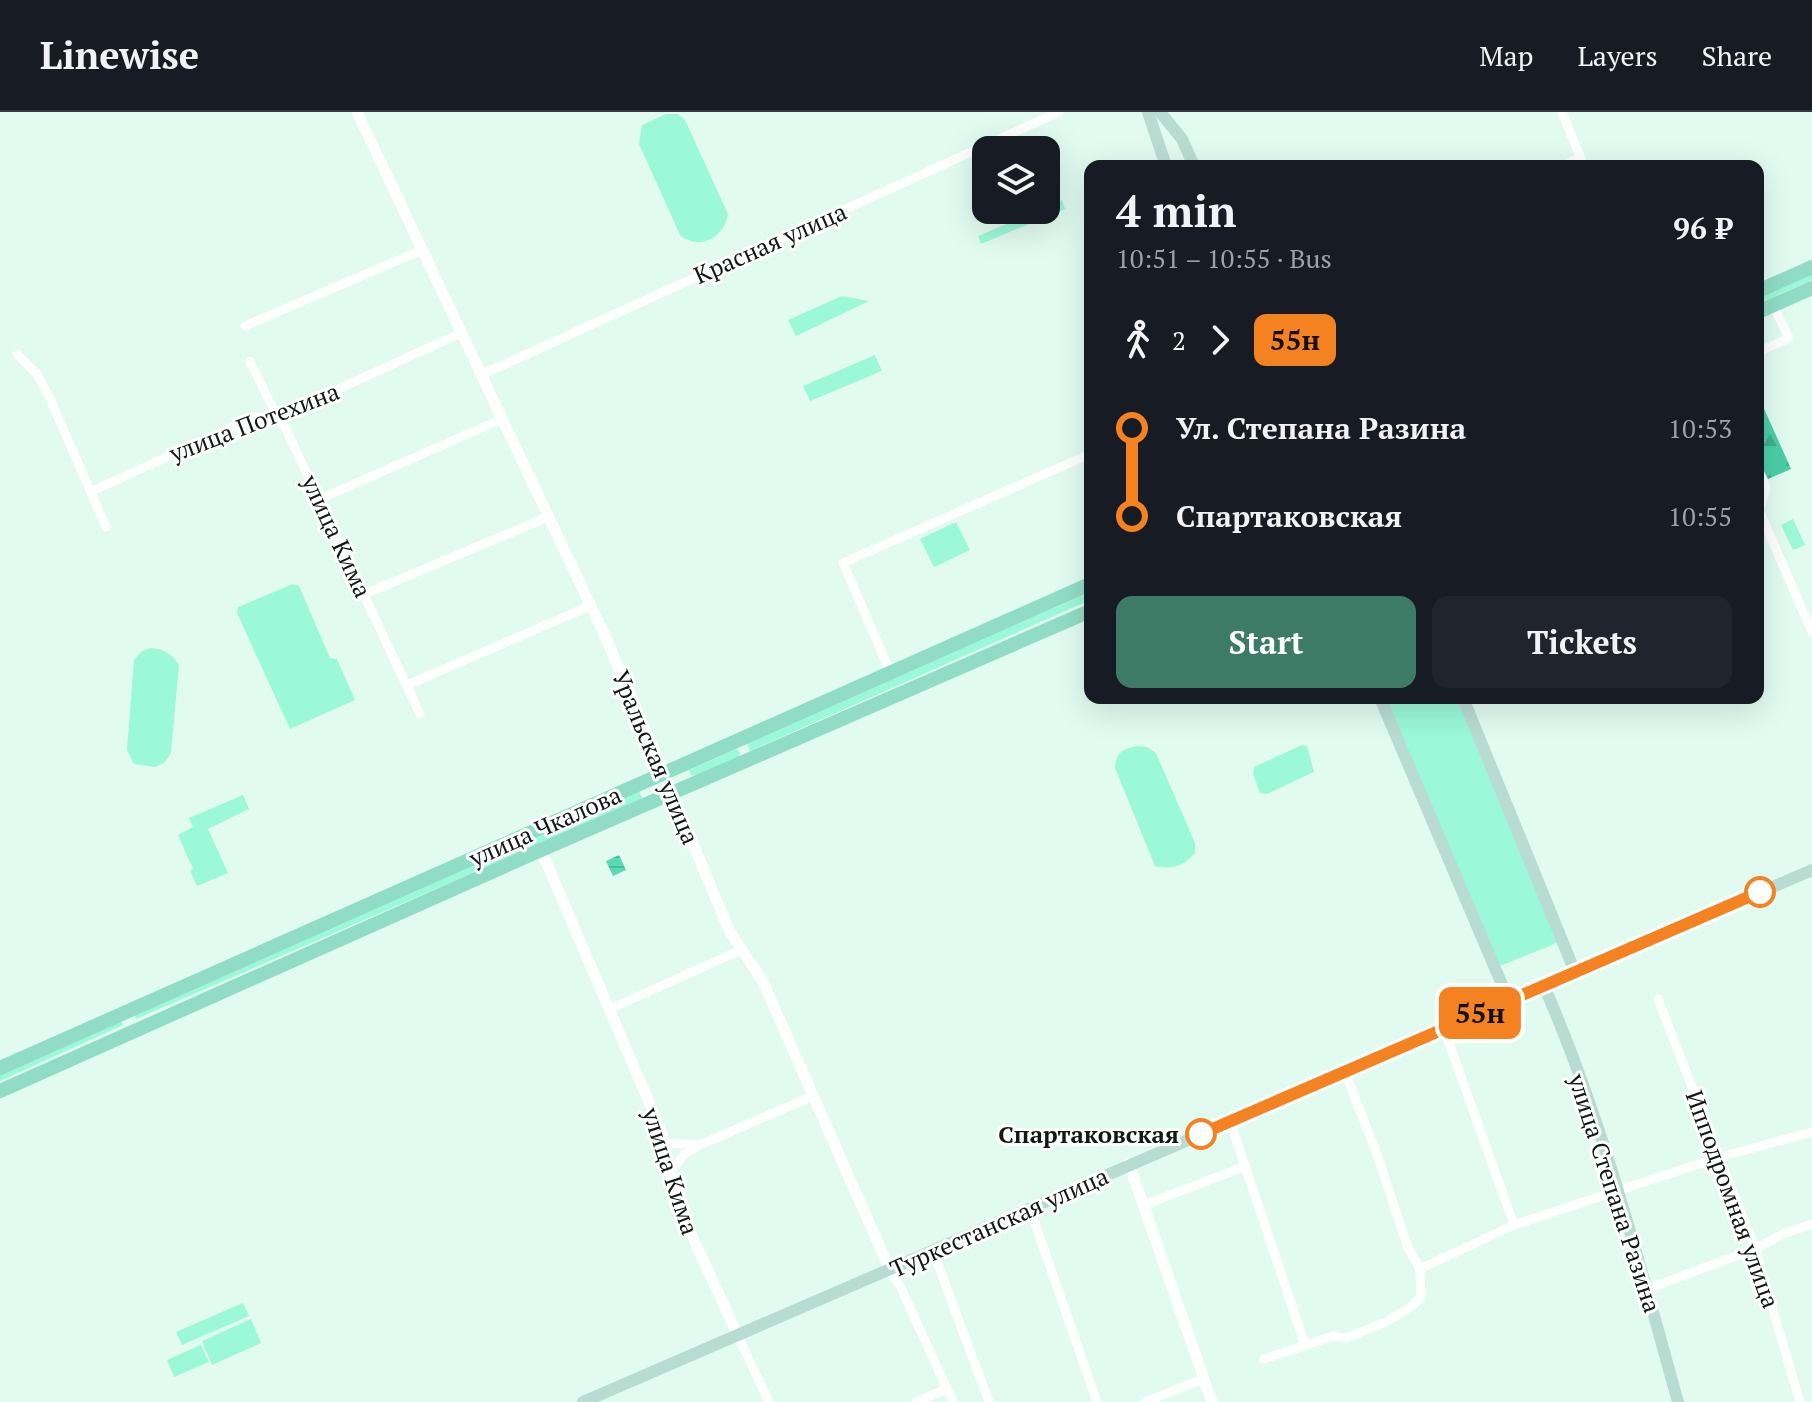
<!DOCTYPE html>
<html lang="en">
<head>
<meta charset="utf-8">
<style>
	:root { --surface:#171b24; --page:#20242c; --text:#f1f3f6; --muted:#9ea1a6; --line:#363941; --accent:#3d7b67 }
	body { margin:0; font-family:"PT Serif",serif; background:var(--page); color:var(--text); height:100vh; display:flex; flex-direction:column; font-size:30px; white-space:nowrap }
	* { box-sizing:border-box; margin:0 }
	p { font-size:26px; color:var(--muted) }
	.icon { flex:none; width:44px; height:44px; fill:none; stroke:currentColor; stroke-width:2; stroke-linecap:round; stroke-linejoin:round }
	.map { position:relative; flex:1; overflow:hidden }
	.side { position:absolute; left:1084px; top:48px; width:680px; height:544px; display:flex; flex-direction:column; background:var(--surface); border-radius:16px; box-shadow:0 8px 32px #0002 }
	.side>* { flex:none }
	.badge { padding:0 16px; border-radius:12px; font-size:28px; line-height:52px }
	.tools { position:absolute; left:972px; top:24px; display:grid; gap:16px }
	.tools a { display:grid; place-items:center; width:88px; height:88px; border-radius:16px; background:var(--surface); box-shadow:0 8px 32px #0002; font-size:40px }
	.map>.badge { position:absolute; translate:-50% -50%; box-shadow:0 0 0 4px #fff }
	.legs { display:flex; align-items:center; gap:12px; height:88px; padding:0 32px; font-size:26px }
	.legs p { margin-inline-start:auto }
	.headline { display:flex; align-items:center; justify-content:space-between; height:136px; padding:0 32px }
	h1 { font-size:44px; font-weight:800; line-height:60px }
	.button { display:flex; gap:16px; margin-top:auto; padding:16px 32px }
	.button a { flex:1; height:92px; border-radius:16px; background:var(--accent); color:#fff; font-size:32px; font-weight:800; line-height:92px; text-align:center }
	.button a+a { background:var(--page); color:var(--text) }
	ul { padding:0 32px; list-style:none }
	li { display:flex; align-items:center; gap:28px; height:88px; font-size:30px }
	li i { display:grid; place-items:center; width:12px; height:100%; margin:0 10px; background:currentColor }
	li i::after { content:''; width:20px; height:20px; margin:-10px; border:6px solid; border-radius:50%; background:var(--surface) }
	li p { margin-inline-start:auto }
	li:first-child i { background:linear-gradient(#0000 50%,currentColor 0) }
	li:last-child i { background:linear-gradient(currentColor 50%,#0000 0) }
	header { display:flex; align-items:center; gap:48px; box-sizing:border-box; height:112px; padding:0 40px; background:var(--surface); border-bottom:2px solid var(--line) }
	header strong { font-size:38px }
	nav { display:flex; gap:44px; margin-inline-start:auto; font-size:28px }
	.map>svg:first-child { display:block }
	.green { fill:#9bf8d8 }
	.forest { fill:url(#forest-firs) }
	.water { fill:url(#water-rules) }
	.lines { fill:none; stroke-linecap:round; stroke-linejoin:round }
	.minor { stroke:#fff; stroke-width:9 }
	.tertiary { stroke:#fff; stroke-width:11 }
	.secondary { stroke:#b9dcd2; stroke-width:12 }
	.primary { stroke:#91dcc6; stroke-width:14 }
	.line-1-casing { stroke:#fff; stroke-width:18 }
	.line-1 { stroke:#f58220; stroke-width:12 }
	.stop-1-dot { fill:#fff; stroke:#f58220; stroke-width:4 }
	.labels { text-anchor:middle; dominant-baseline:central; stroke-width:6; stroke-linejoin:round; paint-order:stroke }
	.street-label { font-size:24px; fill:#0f1815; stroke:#fff }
	.stop-label { font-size:24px; font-weight:bold; fill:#0f1815; stroke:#fff; text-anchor:end }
</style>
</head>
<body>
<header>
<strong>Linewise</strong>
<nav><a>Map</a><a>Layers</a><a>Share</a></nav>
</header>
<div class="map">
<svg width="1812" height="1290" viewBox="0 0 1812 1290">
	<defs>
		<pattern id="forest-firs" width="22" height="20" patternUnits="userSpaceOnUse" patternTransform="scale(2)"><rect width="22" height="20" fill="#4bcea8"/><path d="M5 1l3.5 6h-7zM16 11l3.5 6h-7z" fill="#40b090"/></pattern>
		<pattern id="water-rules" width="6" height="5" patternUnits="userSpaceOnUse" patternTransform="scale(2)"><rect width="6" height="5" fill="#59dab4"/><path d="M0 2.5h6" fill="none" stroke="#4cba9a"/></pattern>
	</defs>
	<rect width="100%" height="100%" fill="#e1fbf1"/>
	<!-- green -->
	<g class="green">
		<path d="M666,2H678L685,8L728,102C724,126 699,139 680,123L639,32L642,13Z"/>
		<polygon points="1062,88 1065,97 981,132 978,124 1039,98 1046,98 1046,95"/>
		<polygon points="1812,161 1812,168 1758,192 1758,185"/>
		<polygon points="842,184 869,189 796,224 788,208"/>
		<polygon points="875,243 882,259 810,289 803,274"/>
		<polygon points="1793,407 1805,433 1793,438 1781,413"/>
		<polygon points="956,410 970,438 934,455 920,427"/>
		<polygon points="293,472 299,474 330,546 337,547 355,588 290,617 237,501 238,495"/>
		<polygon points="1090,480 1090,488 750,639 747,631"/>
		<path d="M151,536C165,537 171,542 179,553L171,641L164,651L155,655L134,652L127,638L134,548L142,539Z"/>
		<polygon points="1385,586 1457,586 1559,830 1500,854"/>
		<polygon points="1302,633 1307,634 1314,660 1267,682 1260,681 1253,662 1254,655"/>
		<path d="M1137,634L1147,635L1156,641L1195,731V741C1183,754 1173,758 1155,754L1115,656C1115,641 1123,637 1137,634Z"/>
		<polygon points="736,637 740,640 739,645 702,663 691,663 689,658"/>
		<polygon points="639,679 643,687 136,907 134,902"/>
		<polygon points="243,683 249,697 208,717 228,761 197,774 190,759 193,757 178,723 193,715 189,706"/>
		<polygon points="121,909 123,913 0,969 0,963"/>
		<polygon points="243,1191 249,1204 182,1233 176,1220"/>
		<polygon points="251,1207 261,1231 212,1253 202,1229"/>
		<polygon points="201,1233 209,1250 174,1265 167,1248"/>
	</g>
	<!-- forest -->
	<polygon class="forest" points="1758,283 1791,357 1768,367 1758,347"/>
	<!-- water -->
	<polygon class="water" points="619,743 626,758 613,764 606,749"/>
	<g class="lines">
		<!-- minor -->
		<g class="minor">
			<polyline points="1562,0 1584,54"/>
			<polyline points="1562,54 1580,46"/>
			<polyline points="245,214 422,138"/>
			<polyline points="1758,240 1789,226 1773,193"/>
			<polyline points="17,242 37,262 51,289 106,415"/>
			<polyline points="250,249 277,305 285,315 420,602"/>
			<polyline points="481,263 1059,0"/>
			<polyline points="1758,359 1766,376 1759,398 1812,520"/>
			<polyline points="92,379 255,305 277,305 461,221"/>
			<polyline points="320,387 502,307"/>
			<polyline points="365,482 548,405"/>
			<polyline points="890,559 843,451 1090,342"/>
			<polyline points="407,573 590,494"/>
			<polyline points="1658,887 1755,1137 1800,1290"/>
			<polyline points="610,897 741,838"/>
			<polyline points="1444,917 1514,1113"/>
			<polyline points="1345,960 1377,1042 1408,1136 1420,1157"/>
			<polyline points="1230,1009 1305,1233"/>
			<polyline points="666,1031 700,1033"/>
			<polyline points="669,1060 686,1041 700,1033 813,984"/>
			<polyline points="1144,1093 1246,1054"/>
			<polyline points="1030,1097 1097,1290"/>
			<polyline points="933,1139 989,1290"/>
			<polyline points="890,1158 901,1176 953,1290"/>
			<polyline points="1647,1177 1755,1137 1783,1122 1812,1112"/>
			<polyline points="738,1224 769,1290"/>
			<polyline points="1264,1247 1333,1224 1346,1226 1386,1210 1413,1193 1421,1185 1420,1157 1514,1113 1720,1045 1812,1020"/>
			<polyline points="916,1290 947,1277"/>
			<polyline points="1145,1290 1203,1267"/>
		</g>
		<!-- tertiary -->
		<g class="tertiary">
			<polyline points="357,0 605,524 664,662"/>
			<polyline points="672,682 729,818 763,870 890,1158"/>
			<polyline points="541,738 661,1018 678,1093 738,1224"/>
			<polyline points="1129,1052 1212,1290"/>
		</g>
		<!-- secondary -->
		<g class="secondary">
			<polyline points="1148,0 1166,54"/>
			<polyline points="1160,0 1182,27 1194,54"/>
			<polyline points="1380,586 1509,889"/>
			<polyline points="1463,586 1575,860"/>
			<path d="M1544,874C1602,1007 1639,1150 1678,1290"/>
			<polyline points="583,1290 1812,758"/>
		</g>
		<!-- primary -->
		<g class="primary">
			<polyline points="1758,179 1812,155"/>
			<polyline points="1758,200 1812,176"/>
			<polyline points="0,956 1090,472"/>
			<polyline points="0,979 541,738 1090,499"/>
		</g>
	</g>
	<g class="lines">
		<!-- line-1 casing -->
		<g class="line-1-casing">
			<polyline id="line-1" points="1201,1022 1760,780"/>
		</g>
		<!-- line-1 -->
		<use href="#line-1" class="line-1"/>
	</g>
	<!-- markers -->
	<g class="stop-1-dot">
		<circle cx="1760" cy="780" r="14"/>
		<circle cx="1201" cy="1022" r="14"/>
	</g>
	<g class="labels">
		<!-- street labels -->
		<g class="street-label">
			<text transform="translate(770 131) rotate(-24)">Красная улица</text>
			<text transform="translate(254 310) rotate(-21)">улица Потехина</text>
			<text transform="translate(337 424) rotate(65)">улица Кима</text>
			<text transform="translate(656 645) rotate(67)">Уральская улица</text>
			<text transform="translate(545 714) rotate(-24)">улица Чкалова</text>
			<text transform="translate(671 1059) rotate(72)">улица Кима</text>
			<text transform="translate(1615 1081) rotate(72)">улица Степана Разина</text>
			<text transform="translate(1733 1087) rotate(70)">Ипподромная улица</text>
			<text transform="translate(999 1110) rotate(-24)">Туркестанская улица</text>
		</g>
		<!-- stop labels -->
		<g class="stop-label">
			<text x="1179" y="1022">Спартаковская</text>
		</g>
	</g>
</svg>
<div class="tools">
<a><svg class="icon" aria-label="layers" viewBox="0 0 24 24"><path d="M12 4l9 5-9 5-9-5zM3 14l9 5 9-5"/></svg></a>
</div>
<b class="badge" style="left:1480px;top:901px;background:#f58220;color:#111">55н</b>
<section class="side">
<div class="headline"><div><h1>4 min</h1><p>10:51 – 10:55 · Bus</p></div><b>96 ₽</b></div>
<div class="legs"><svg class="icon" aria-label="walk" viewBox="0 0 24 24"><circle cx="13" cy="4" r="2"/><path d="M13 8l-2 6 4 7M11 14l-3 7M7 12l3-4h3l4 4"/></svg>2<svg class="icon" aria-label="forward" viewBox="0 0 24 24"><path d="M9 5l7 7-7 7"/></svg><b class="badge" style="background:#f58220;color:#111">55н</b></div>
<ul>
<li><i style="color:#f58220"></i><b>Ул. Степана Разина</b><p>10:53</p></li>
<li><i style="color:#f58220"></i><b>Спартаковская</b><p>10:55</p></li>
</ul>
<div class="button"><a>Start</a><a>Tickets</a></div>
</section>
</div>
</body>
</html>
